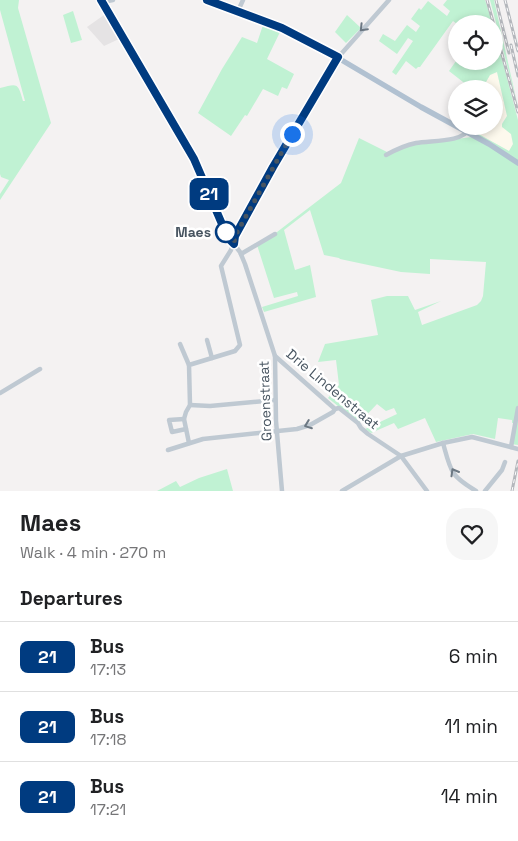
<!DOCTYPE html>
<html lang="en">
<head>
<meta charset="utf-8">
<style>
	:root { --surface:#fff; --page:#f6f6f6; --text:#202124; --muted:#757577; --line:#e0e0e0 }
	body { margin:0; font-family:"Space Grotesk",sans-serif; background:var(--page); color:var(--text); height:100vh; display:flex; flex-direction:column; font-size:19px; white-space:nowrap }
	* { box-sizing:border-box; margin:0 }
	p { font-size:16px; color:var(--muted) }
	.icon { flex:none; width:28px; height:28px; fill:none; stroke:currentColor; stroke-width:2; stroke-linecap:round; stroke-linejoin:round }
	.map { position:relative; height:491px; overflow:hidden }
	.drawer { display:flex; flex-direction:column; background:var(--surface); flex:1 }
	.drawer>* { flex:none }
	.badge { padding:0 10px; border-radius:8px; font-size:18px; line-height:32px }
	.fabs { position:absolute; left:448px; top:15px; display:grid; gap:10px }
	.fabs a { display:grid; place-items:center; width:55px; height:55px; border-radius:50%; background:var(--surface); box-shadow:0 2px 8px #0003; font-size:25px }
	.you { position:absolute; width:25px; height:25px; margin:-12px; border:4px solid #fff; border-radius:50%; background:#1a73e8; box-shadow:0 0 0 8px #1a73e833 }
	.map>.badge { position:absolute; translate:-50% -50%; box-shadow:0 0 0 2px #fff }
	h2 { padding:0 20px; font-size:19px; line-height:45px }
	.round { display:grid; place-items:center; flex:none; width:52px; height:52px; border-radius:20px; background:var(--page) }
	.headline { display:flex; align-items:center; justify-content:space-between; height:85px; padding:0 20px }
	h1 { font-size:24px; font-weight:800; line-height:38px }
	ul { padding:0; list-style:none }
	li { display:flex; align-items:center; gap:15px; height:70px; padding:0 20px; border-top:1px solid var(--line) }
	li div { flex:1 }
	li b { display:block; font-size:19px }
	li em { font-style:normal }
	li .badge { min-width:55px; font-weight:700; text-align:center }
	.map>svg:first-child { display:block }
	.commercial { fill:#fdf9ed }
	.education { fill:#e5e3e4 }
	.green { fill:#c0f2d3 }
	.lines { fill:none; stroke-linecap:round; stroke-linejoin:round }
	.minor { stroke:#bfc9d2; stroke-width:4.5 }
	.major { stroke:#b1c1d1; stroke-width:5.5 }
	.rail-casing { stroke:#b4b7bc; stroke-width:3 }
	.rail { stroke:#fff; stroke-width:1; stroke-dasharray:4; stroke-linecap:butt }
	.oneway { stroke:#6c7883 }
	.line-casing { stroke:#fff; stroke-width:11 }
	.line { stroke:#003b80; stroke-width:8 }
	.walk { stroke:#485561; stroke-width:5; stroke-dasharray:0 9 }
	.stop-dot { fill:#fff; stroke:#003b80; stroke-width:2.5 }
	.labels { text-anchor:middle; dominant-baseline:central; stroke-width:5; stroke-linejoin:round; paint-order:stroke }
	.stop-label { font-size:14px; font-weight:bold; fill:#485561; stroke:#fff; text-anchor:end }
	.street-label { font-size:14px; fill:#485561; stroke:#fff }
</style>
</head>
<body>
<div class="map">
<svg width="518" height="491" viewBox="0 0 518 491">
	<rect width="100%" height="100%" fill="#f4f2f2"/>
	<!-- commercial -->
	<polygon class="commercial" points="497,72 507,116 502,123 511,134 513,145 509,151 475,132 477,126 494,126 494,89 482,89 490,75"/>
	<!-- education -->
	<polygon class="education" points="104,15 119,39 104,46 87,27"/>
	<!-- green -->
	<g class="green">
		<path d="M0,0H19L18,8L51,123L0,200V194L9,180L1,177L0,174V88C18,83 18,83 23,101H25L0,10Z"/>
		<polygon points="447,0 485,0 493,24 457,24 453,21 420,67 418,67 416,69 406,61 396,75 392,72 413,41 408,38 397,54 379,41 383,34 395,41 407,25 416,32 420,26 411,19 419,8 421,10 428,1 447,16 450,11 443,5"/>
		<polygon points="490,0 494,0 518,107"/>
		<polygon points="73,11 82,40 71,43 63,15"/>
		<polygon points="347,15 361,28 346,43 335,32"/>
		<polygon points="263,25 280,32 267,59 294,74 287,89 282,87 278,96 263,89 247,116 245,115 231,136 198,113 222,69 242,37 257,43"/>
		<polygon points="494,29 518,120 518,445 511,444 514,423 512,423 512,420 498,418 495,439 473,434 436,442 425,418 398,429 394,423 371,433 365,429 397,414 394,408 386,411 377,404 359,423 328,398 339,385 336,360 318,362 325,344 378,335 371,300 387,296 408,296 415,310 441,301 418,312 422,325 477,305 481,301 483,296 486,262 430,259 430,274 401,272 340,259 339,258 324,255 310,210 284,230 295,270 310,265 316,297 264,312 262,307 298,296 297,292 274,298 257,245 277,232 341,183 359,138 387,152 416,144 472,137 475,132 509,151 513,144 511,134 502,127 502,124 507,116 497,72 490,75 482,89 472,89 449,71 456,61 494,61"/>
		<polygon points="227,469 233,491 157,491 176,481 180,487 199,478"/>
	</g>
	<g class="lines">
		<!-- minor -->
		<g class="minor">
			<polyline points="101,0 194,159 229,238 240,252 245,264 275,356 276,421 282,491"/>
			<polyline points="102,2 113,0"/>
			<polyline points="238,11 243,0"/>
			<path d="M386,155C395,150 406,145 416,143C430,140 462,143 469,129"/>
			<polyline points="241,254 275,234"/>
			<polyline points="207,340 212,358"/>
			<polyline points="180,344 189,365"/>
			<polyline points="275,356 335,409 339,408 358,423 361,428 368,434 401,456 427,491"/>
			<polyline points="0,393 40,369"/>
			<polyline points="190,405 210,406 275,400"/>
			<polyline points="184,419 169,420 172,432 186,429"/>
			<polyline points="189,443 184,419 186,412 190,405 189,365 235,351 240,345 221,266 231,250 235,236 273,167 334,62 389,0"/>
			<path d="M443,443C451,472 450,475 476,491"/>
			<polyline points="511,447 518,408"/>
			<polyline points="168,450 203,439 297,429 310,425 333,412 335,409"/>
			<polyline points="342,491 401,456 443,443 472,437 518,449"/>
			<polyline points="485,491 502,470 505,462"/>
		</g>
		<!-- major -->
		<polyline class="major" points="207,0 261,19 306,39 421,107 489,144 518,163"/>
		<!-- rail casing -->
		<g class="rail-casing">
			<g id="rail">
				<polyline points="487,0 518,112"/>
				<polyline points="496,0 509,53"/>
				<polyline points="505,0 518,51"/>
				<polyline points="511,45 518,76"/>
				<polyline points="512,491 518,461"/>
			</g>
		</g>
		<!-- rail -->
		<use href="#rail" class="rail"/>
	</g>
	<!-- one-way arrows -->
	<defs><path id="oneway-chevron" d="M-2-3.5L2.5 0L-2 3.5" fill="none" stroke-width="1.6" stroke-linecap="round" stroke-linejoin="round" transform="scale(1.25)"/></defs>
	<g class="oneway">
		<use href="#oneway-chevron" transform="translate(363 28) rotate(134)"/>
		<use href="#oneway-chevron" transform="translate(308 425) rotate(159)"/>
		<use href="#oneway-chevron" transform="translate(454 472) rotate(-120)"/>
	</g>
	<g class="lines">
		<!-- line casing -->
		<g class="line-casing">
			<polyline id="line" points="101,0 194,159 228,238 234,244 235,236 273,167 338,57 282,28 207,0"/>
		</g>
		<!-- line -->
		<use href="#line" class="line"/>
		<!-- walk -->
		<polyline class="walk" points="226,232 234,244 235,236 292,134"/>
	</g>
	<!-- markers -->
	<circle class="stop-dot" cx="226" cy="232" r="10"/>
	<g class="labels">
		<!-- stop labels -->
		<g class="stop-label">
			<text x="211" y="232">Maes</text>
		</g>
		<!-- street labels -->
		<g class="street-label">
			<text transform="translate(333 389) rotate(40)">Drie Lindenstraat</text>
			<text transform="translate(265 401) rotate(-92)">Groenstraat</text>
		</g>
	</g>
</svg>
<div class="fabs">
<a><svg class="icon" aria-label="locate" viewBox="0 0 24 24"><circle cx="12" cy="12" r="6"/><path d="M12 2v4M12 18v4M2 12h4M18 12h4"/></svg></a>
<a><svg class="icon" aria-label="layers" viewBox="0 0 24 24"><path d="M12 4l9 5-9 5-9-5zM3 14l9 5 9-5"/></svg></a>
</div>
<div class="you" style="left:292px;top:134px"></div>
<b class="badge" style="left:209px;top:194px;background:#003b80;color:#fff">21</b>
</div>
<section class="drawer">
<div class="headline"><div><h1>Maes</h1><p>Walk · 4 min · 270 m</p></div><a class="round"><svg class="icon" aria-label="heart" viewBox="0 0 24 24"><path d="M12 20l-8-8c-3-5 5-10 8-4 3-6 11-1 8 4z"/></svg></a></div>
<h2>Departures</h2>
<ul>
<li><span class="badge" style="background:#003b80;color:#fff">21</span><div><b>Bus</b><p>17:13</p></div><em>6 min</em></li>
<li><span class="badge" style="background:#003b80;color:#fff">21</span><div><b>Bus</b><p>17:18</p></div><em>11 min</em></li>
<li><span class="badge" style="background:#003b80;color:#fff">21</span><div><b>Bus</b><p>17:21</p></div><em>14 min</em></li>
</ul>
</section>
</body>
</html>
